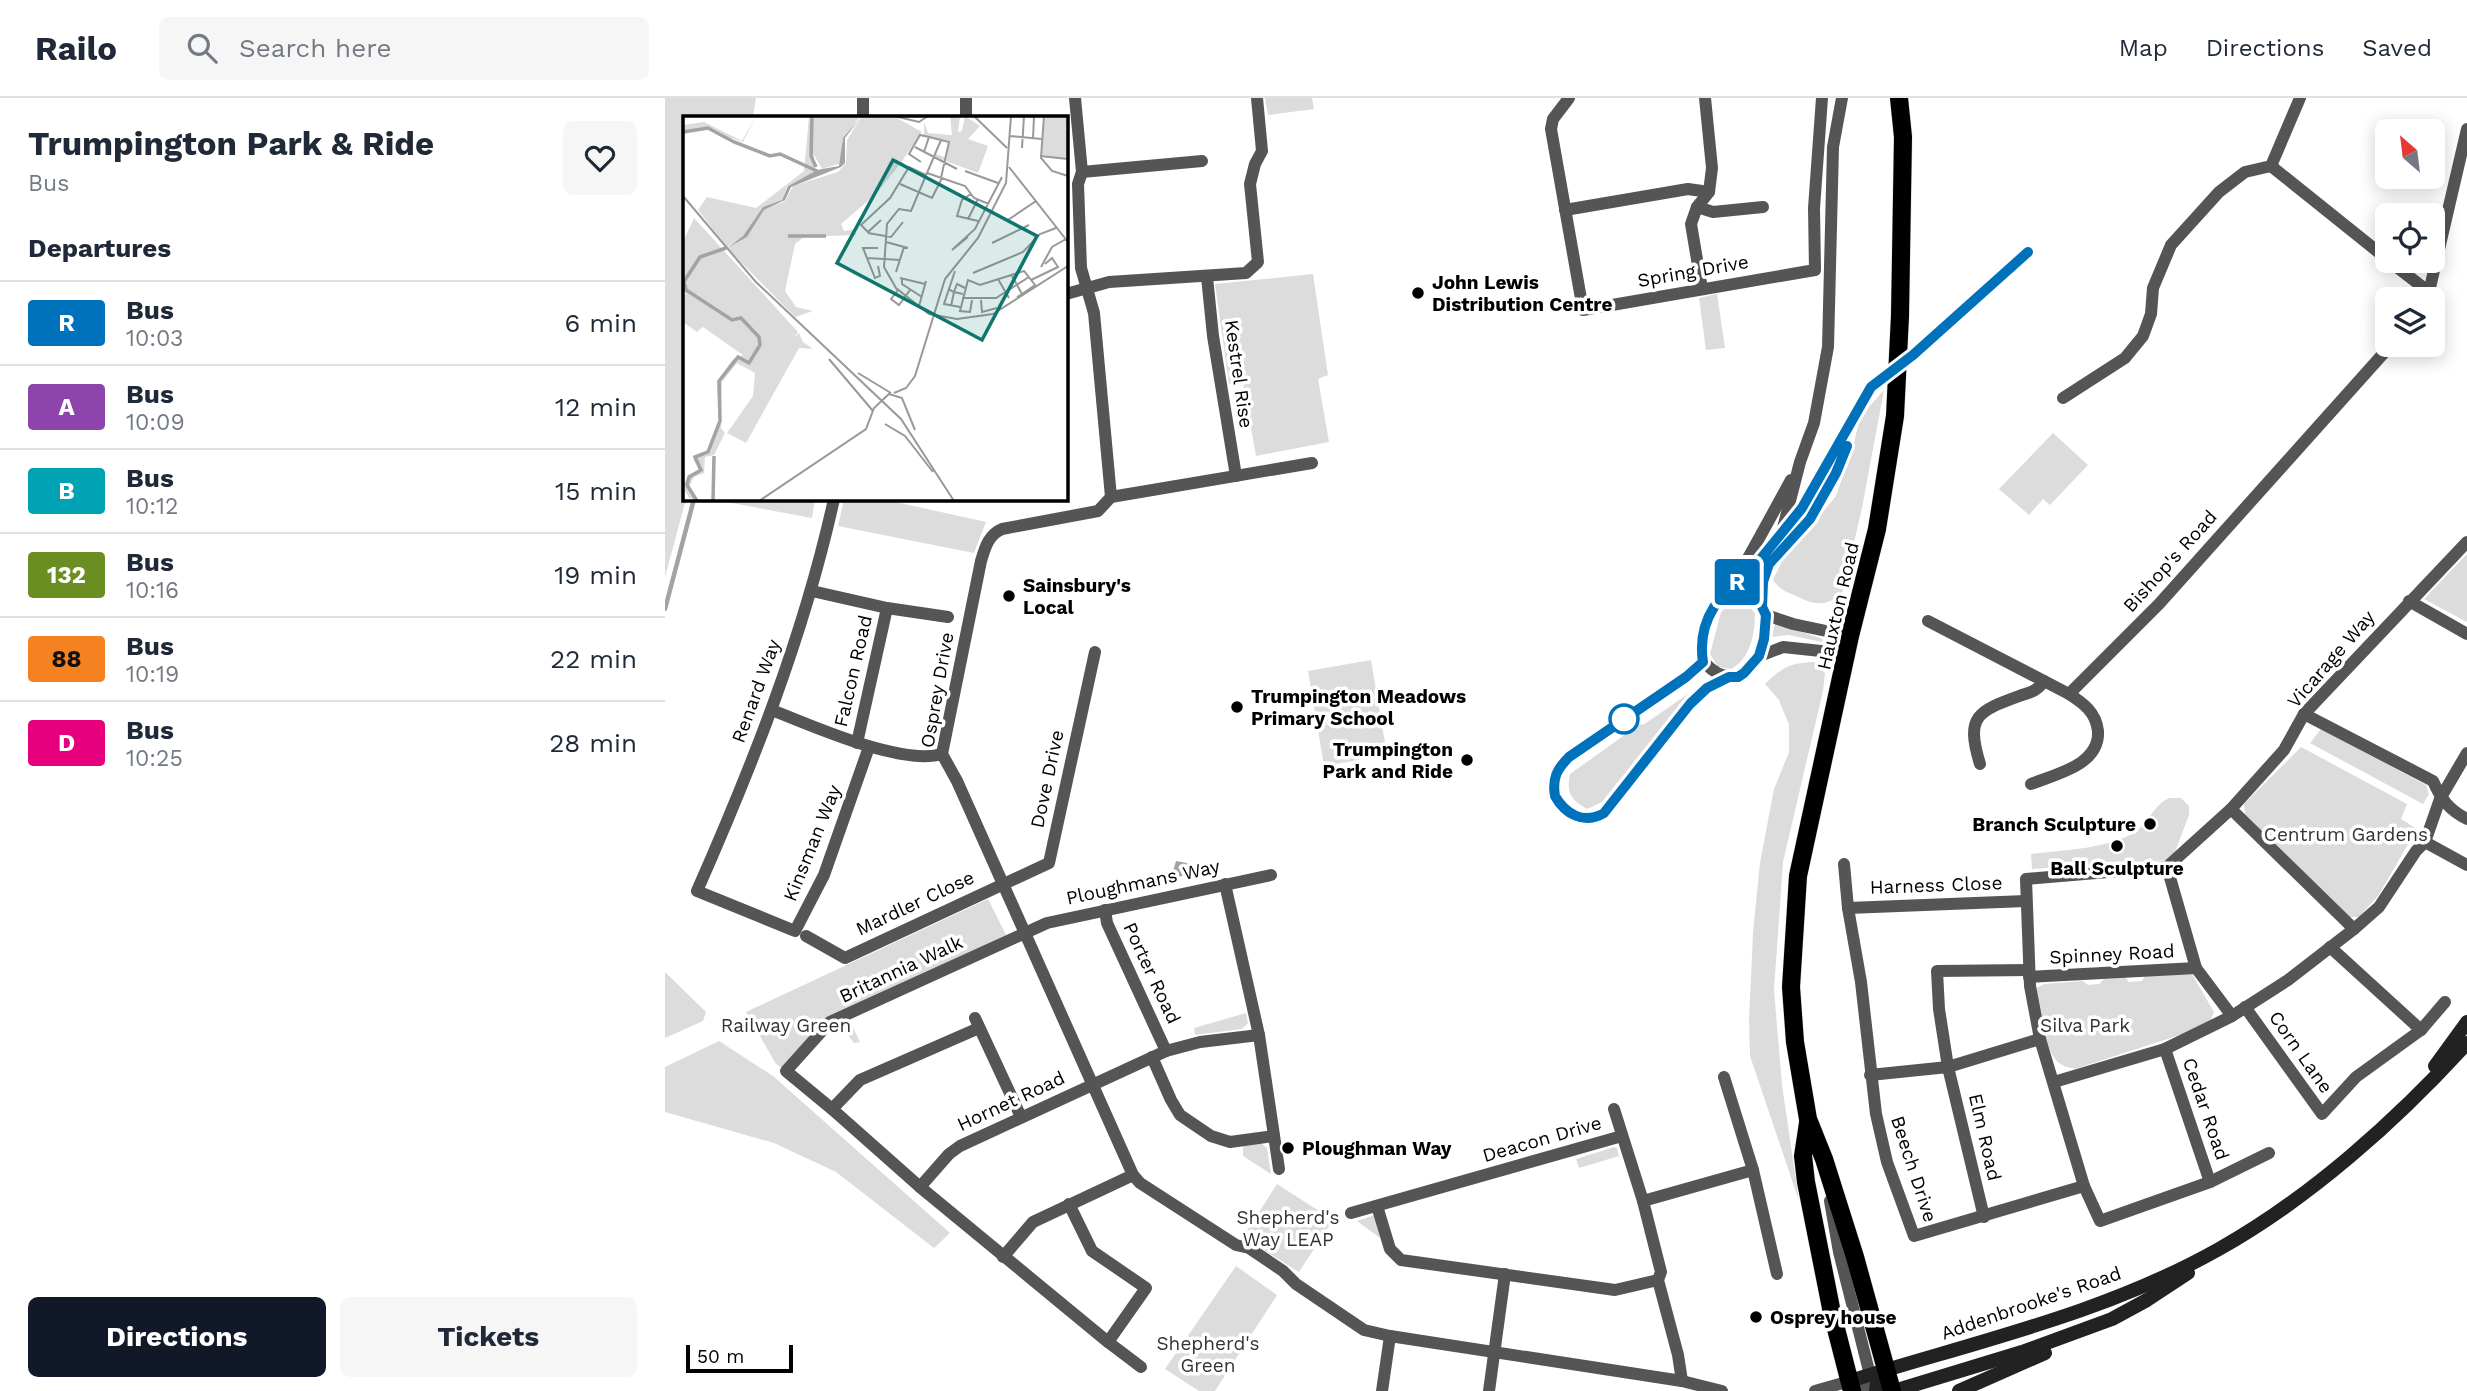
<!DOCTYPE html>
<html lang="en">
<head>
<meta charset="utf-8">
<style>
	:root { --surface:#fff; --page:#f6f6f7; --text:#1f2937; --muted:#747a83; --line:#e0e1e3; --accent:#111827 }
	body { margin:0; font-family:"Work Sans",sans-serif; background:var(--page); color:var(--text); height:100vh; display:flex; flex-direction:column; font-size:26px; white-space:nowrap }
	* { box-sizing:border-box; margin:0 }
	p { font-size:23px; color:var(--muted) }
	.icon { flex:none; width:38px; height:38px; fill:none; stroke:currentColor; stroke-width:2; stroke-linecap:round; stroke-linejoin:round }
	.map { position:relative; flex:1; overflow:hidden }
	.drawer { display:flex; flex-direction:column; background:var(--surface); width:665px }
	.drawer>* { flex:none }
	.badge { padding:0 14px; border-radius:5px; font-size:24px; line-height:46px }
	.needle { width:46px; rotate:332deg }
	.tools { position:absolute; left:1710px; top:21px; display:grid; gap:14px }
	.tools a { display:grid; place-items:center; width:70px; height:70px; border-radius:10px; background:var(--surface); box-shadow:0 4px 18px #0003; font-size:35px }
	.scale { position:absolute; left:21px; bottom:18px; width:107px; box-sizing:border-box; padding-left:7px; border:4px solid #000; border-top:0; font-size:19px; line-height:24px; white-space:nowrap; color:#000; -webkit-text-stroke:5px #fff; paint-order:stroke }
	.map>.badge { position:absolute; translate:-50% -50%; box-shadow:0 0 0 4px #fff }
	h2 { padding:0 28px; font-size:26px; line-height:63px }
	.round { display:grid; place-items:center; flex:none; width:74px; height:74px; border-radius:10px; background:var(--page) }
	.headline { display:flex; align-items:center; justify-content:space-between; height:119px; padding:0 28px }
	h1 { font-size:33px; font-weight:700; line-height:52px }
	.primary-button { display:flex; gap:14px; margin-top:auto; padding:14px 28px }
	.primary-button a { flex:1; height:80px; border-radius:10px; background:var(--accent); color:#fff; font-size:28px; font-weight:700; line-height:80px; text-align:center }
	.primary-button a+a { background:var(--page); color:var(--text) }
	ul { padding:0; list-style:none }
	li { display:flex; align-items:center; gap:21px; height:84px; padding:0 28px; border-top:2px solid var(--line) }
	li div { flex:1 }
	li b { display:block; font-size:26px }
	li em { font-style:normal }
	li .badge { min-width:77px; font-weight:700; text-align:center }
	header { display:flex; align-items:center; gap:42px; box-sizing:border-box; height:98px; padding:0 35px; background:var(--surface); border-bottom:2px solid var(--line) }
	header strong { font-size:33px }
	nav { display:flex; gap:38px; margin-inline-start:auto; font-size:24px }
	.search { width:490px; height:63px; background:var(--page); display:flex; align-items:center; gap:18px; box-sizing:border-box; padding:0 24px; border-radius:10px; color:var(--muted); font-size:26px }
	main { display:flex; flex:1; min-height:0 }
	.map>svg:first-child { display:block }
	.green { fill:#dcdcdc }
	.water { fill:#a3a3a3 }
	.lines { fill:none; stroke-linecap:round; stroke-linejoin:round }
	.stream { stroke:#a3a3a3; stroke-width:4.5 }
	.primary-casing { stroke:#dbdbdb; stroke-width:19 }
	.street { stroke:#555; stroke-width:12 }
	.secondary { stroke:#222; stroke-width:14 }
	.primary { stroke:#000; stroke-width:18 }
	.line-casing { stroke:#fff; stroke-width:16 }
	.line { stroke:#0072bc; stroke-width:10 }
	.poi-dot { fill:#000; stroke:#fff; stroke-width:2.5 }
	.stop-dot { fill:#fff; stroke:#0072bc; stroke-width:3.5 }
	.labels { text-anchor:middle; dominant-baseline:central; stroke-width:7; stroke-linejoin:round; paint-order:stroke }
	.street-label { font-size:19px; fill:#000; stroke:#fff }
	.poi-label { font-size:19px; font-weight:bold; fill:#000; stroke:#fff; text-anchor:start }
	.park-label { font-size:19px; fill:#333; stroke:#fff }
	.inset-river { fill:none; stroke:#a3a3a3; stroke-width:3.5 }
	.inset-road { fill:none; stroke:#999; stroke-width:2 }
	.view { fill:#0f766e; fill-opacity:0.15; stroke:#0f766e; stroke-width:3.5 }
	.inset-edge { fill:none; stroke:#000; stroke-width:3.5 }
</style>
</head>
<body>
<header>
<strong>Railo</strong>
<div class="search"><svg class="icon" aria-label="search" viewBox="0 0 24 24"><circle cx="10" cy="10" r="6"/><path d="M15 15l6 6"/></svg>Search here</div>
<nav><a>Map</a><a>Directions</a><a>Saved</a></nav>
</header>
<main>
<section class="drawer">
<div class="headline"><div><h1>Trumpington Park &amp; Ride</h1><p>Bus</p></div><a class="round"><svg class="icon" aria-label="heart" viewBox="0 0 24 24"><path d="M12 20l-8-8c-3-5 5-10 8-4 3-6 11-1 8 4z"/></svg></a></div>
<h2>Departures</h2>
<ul>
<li><span class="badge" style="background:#0072bc;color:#fff">R</span><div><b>Bus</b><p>10:03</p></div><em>6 min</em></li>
<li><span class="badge" style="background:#8e44ad;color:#fff">A</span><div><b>Bus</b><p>10:09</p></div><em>12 min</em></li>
<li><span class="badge" style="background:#00a3b4;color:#fff">B</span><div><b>Bus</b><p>10:12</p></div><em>15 min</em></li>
<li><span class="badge" style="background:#6b8e23;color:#fff">132</span><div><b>Bus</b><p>10:16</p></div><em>19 min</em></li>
<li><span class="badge" style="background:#f58220;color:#111">88</span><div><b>Bus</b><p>10:19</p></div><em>22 min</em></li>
<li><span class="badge" style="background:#e6007e;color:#fff">D</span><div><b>Bus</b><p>10:25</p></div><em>28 min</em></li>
</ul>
<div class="primary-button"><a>Directions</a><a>Tickets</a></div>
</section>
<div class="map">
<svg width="1802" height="1293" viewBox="0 0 1802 1293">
	<rect width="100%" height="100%" fill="#fff"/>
	<!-- green -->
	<g class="green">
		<polygon points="0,0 91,0 88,19 19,19 19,401 21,401 0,479"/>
		<polygon points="600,0 647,0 649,11 603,17"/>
		<polygon points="648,176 663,277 653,281 664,344 591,358 578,285 564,286 550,186"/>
		<polygon points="1052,196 1060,250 1041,252 1034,200"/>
		<path d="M1219,292L1197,410L1177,496C1160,509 1149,507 1131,498C1121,494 1114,491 1108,482L1117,463L1171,398L1189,345L1195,319Z"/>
		<polygon points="1388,335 1423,367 1385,407 1378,401 1364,417 1334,391"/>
		<polygon points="68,401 150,401 147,420 67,405"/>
		<polygon points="179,401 217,401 321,424 309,455 173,428"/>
		<polygon points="1802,456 1802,524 1759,501"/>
		<path d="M1067,505H1080L1090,515C1090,536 1085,561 1066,571L1053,569L1045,556L1056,514Z"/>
		<polygon points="1110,525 1158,541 1157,544 1124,537 1107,539"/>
		<polygon points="706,562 722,657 659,668 643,573"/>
		<path d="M1149,564L1160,575L1158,593L1118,764L1109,892L1117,987L1134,1103L1085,958L1084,922L1088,835L1095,765L1109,691L1124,654V627L1114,602L1100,586C1118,569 1124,565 1149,564Z"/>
		<path d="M1023,596L937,704L922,711C906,702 901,695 905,676L975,626L978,627Z"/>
		<polygon points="1656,631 1761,687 1764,696 1758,706 1645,645"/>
		<polygon points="1636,649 1742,706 1736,721 1752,731 1713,798 1694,819 1685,819 1580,716 1579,706"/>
		<path d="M1504,700H1516L1524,708V717L1508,759L1503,762L1367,771L1366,756C1397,752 1449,751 1474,731C1485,722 1489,707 1504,700Z"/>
		<polygon points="323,801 341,837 161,923 120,972 111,966 81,914"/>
		<polygon points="0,874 41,914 38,923 0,940"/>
		<path d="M1527,876L1549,914L1545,924L1536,930L1410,971C1404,969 1399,969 1394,965C1380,953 1372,910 1370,891L1379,886L1418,883L1423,887L1434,886L1439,881L1461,880L1464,884L1477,883L1480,878Z"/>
		<polygon points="581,915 583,925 577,931 530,937 529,930"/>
		<polygon points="183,919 195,944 189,945 173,924"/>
		<polygon points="54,943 108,978 285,1135 269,1150 171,1074 109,1045 0,1014 0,969"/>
		<polygon points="596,1045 602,1050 606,1076 578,1058 578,1048"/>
		<polygon points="949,1049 952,1050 954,1058 914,1070 911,1061"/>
		<polygon points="612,1086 668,1122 634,1174 578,1139"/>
		<polygon points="710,1117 715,1140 692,1123"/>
		<polygon points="571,1168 612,1197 550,1293 534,1293 500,1271"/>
	</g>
	<!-- water -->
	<polygon class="water" points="511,763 555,771 506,780"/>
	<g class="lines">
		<!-- stream -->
		<polyline class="stream" points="0,511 29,401"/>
		<!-- primary casing -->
		<g class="primary-casing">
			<g id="primary">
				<polyline points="1143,1025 1138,1058 1141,1084 1167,1215 1187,1293"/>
				<polyline points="1227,1293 1190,1159 1159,1061 1143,1021 1130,944 1126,889 1133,778 1185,538 1212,431 1230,318 1235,218 1238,39 1234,0"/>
			</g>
		</g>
		<!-- street -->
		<g class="street">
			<polyline points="301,0 301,19"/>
			<path d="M410,0L417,74L413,86L416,170L429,215L446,399L433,413L337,431C323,437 320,450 316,463L277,656L292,683L468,1077L475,1085L571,1147L584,1150L618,1173L631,1186L699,1232L725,1238L1017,1283L1057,1293"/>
			<polyline points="904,0 888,21 886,31 918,212 1150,172 1149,110 1157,0"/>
			<polyline points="198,19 198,0"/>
			<polyline points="1606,68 1722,161"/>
			<polyline points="417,74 537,63"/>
			<polyline points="1032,109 1048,114 1098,109"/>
			<polyline points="900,112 1023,91 1044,94"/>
			<polyline points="1724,163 1764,194"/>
			<polyline points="542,179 548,238 571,378"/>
			<polyline points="1037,191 1026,126 1032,109 1044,94 1047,70 1040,0"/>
			<polyline points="401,196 444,184 581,175 593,164 585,86 590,66 597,53 592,0"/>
			<polyline points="1759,201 1764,194 1802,31"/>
			<polyline points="1398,300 1460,260 1478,238 1486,216 1488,190 1506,147 1554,94 1580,74 1606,68 1635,0"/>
			<polyline points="446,399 647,365"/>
			<path d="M169,401C139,537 88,666 32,793L130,833L159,777L204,649"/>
			<polyline points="147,493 222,510 283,519"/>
			<path d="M1063,496C1081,494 1093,500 1101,517C1100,530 1100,547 1094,559C1082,581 1058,585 1041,566C1032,556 1037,536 1042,525C1044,519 1047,511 1051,506C1055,502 1060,499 1063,495C1085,458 1105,420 1126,382"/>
			<polyline points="1744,503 1802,536"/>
			<polyline points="1097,509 1099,478 1116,438 1135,364 1149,325 1163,249 1168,49 1177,0"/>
			<polyline points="1101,517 1128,526 1185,538"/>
			<path d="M1263,523L1404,596C1418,605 1431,614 1433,633C1435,667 1391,676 1366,686"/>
			<polyline points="1095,558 1118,549 1156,553 1181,563"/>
			<polyline points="1404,596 1494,506 1726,247"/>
			<path d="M107,612C147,628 237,668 277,656"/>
			<path d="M1639,616L1768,683C1776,701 1784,712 1802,721"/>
			<polyline points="192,645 222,510"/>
			<path d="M1315,666C1300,617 1313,613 1357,597C1367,594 1373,592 1379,583"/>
			<polyline points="1566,711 1689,831"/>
			<polyline points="1760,744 1802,767"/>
			<polyline points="1179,766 1183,810 1196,884 1211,1016 1222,1064 1249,1138 1419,1088"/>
			<polyline points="1502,769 1531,870 1567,918"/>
			<polyline points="560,786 594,937 614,1071"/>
			<polyline points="1183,810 1361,803"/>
			<polyline points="440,812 442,825 501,953"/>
			<polyline points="141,838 180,860 384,765 430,554"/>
			<polyline points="1665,849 1756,932"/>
			<polyline points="1364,872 1272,873 1274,911 1283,969 1375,941"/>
			<polyline points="1364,879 1531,870"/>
			<polyline points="1580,909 1657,1016 1691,979 1756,932 1780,904"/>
			<polyline points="310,920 356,1019"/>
			<polyline points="314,930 195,982 167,1011 255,1089 443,1244 481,1190 427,1153 404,1106"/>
			<polyline points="1500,951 1545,1084 1435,1123 1419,1088 1375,941 1365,888 1361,781 1502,769 1566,711 1619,652 1639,616 1802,444"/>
			<polyline points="487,959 506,1002 515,1017 546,1038 565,1044 609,1038"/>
			<polyline points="1205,977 1283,969 1319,1119"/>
			<polyline points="1059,979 1088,1072 1112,1176"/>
			<polyline points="1389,984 1500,951 1567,918 1623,882 1689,831 1714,809 1751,753 1760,744 1775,701 1802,655"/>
			<polyline points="167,1011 121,973 165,924 382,825 606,777"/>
			<polyline points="949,1011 978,1103 996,1174 993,1182 1013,1257 1017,1283"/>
			<polyline points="1545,1084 1604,1055"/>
			<polyline points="255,1089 284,1056 295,1048 501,953 535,944 594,937"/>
			<polyline points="978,1103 1088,1072"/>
			<polyline points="1165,1103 1174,1154 1204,1273 1198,1293"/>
			<polyline points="712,1108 725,1151 736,1162 950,1192 993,1182"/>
			<polyline points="686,1115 957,1038"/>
			<polyline points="338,1159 368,1124 468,1077"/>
			<polyline points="443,1244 476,1269"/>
			<polyline points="717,1293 725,1238"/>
			<polyline points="824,1293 840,1176"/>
			<polyline points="1150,1293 1185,1283"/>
		</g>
		<!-- secondary -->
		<g class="secondary">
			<polyline points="1770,968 1802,924"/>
			<path d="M1185,1283C1309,1244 1439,1216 1554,1151C1645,1100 1732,1022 1802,945"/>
			<polyline points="1211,1293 1212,1284 1222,1271"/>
			<polyline points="1229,1293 1357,1254 1447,1221 1482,1202 1523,1175"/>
			<polyline points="1294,1293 1380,1255"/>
		</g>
		<!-- primary -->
		<use href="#primary" class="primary"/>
	</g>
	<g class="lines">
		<!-- line casing -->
		<g class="line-casing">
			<path id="line" d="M1182,348L1171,375L1145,421L1104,466L1098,484L1097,509L1101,517L1099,541L1094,558L1079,575L1073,579H1064L1042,590L1025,606L939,715C919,727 900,716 890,698C887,680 892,671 904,659L1021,579L1038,564C1035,545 1039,525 1049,509C1054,501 1062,498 1065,487L1077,481L1094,463L1137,410L1206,289L1248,257L1363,154"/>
		</g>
		<!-- line -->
		<use href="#line" class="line"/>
	</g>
	<!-- markers -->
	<g class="poi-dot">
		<circle cx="753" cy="195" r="7"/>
		<circle cx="344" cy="498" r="7"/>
		<circle cx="572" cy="609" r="7"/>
		<circle cx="802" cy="662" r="7"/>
		<circle cx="1485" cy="726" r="7"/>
		<circle cx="1452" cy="748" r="7"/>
		<circle cx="623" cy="1050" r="7"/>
		<circle cx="1091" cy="1219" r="7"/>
	</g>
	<circle class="stop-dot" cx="959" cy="621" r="14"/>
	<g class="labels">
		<!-- street labels -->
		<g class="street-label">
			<text transform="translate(1028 173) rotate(-10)">Spring Drive</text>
			<text transform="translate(574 276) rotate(82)">Kestrel Rise</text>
			<text transform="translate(1505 463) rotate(-48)">Bishop's Road</text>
			<text transform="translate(1173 508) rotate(-77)">Hauxton Road</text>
			<text transform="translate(1666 561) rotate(-49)">Vicarage Way</text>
			<text transform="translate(188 573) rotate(-77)">Falcon Road</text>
			<text transform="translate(272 592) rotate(-80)">Osprey Drive</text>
			<text transform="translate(91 593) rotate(-70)">Renard Way</text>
			<text transform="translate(382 681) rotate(-78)">Dove Drive</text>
			<text transform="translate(147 745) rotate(-68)">Kinsman Way</text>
			<text transform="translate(478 784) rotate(-12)">Ploughmans Way</text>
			<text transform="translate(1271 787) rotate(-2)">Harness Close</text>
			<text transform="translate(250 805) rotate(-25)">Mardler Close</text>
			<text transform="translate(1447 856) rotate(-3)">Spinney Road</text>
			<text transform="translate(236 871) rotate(-25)">Britannia Walk</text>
			<text transform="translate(487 875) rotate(65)">Porter Road</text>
			<text transform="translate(1636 954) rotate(55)">Corn Lane</text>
			<text transform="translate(346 1003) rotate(-25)">Hornet Road</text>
			<text transform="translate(1541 1011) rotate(71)">Cedar Road</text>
			<text transform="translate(1320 1039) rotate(77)">Elm Road</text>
			<text transform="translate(877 1041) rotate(-16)">Deacon Drive</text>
			<text transform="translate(1249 1071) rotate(72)">Beech Drive</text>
			<text transform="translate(1366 1205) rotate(-19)">Addenbrooke's Road</text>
		</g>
		<!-- poi labels -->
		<g class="poi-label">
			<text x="767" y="184">John Lewis<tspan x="767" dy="22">Distribution Centre</tspan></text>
			<text x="358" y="487">Sainsbury's<tspan x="358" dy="22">Local</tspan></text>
			<text x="586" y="598">Trumpington Meadows<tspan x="586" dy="22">Primary School</tspan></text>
			<text x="788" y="651" text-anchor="end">Trumpington<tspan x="788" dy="22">Park and Ride</tspan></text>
			<text x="1471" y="726" text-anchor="end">Branch Sculpture</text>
			<text x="1452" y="770" text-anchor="middle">Ball Sculpture</text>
			<text x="637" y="1050">Ploughman Way</text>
			<text x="1105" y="1219">Osprey house</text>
		</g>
		<!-- park labels -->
		<g class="park-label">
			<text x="1681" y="736">Centrum Gardens</text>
			<text x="121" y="927">Railway Green</text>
			<text x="1420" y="927">Silva Park</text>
			<text x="623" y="1119">Shepherd's<tspan x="623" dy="22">Way LEAP</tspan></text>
			<text x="543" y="1245">Shepherd's<tspan x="543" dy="22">Green</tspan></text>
		</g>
	</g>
	<!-- overview -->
	<g transform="translate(18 18)">
		<rect width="385" height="385" fill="#fff"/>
		<path d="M73,0L60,26L45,21L29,12L0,16V9L21,6L59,25ZM126,0H177L159,25V47L139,53L131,39V56L104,70L99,84L80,91L60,120L44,131L15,94L24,81L73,92L121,55ZM179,0L214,2L239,16L219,45L224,52L217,48L193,78L158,108L161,115L172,113L173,119L121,121L112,128L102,175L113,191L130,195L112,201L44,132L64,121L81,94L102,85L110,70L155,56L163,47L164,24ZM267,0H277L275,16L279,15L282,0L297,10L285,23L305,30L295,57L252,41L253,38L264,42L266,25L241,19V6L245,17L269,19ZM362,0H385V43L359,39ZM11,102L115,216L111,222L116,217L120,226L130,233L116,232L63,327L44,317L70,280L72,257L54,247L39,266L38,312L42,317L31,339L22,341L21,357L11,361L5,373L17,385L6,382L0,370L6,359L16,354L10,343L24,335L36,305L34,266L49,244L60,239L20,211L14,216L0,206V177L7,179L0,176V126Z" fill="#dcdcdc"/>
		<path d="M179,0L162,22V47L158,51L108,71L102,84L81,94L64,121L44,132L60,120L80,91L99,84L105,70L134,54L156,50L160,22Z" fill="#a3a3a3"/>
		<path class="inset-river" d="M129,0L128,40L133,51M0,16L25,12L51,26L87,40L97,38L134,55M105,120H143M1,166L3,174L49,204L58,202L76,221L77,229L66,247L55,241L36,265L37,305L25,336L12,341L18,354L6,361L4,369L14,385M0,167L17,141L43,132M30,385L31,340"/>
		<path class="inset-road" d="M211,0L236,6L245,0M291,0L324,32M347,0L351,1L350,22M361,0L358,42L369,55L385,60M327,20L359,23M232,31L274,53M339,32L341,0M241,36L246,21L258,24M357,40L385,43M238,46L226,38L237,19L246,21M326,51L385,126M282,55L315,67M244,57L282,70L291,82L306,88M258,62L266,26L258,24L228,95L216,93L204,108L201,151L213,172L246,198L274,203L310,198L385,150M217,68L249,82L259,62M288,78L279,84L274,100L295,105M0,80L72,165L218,303L271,385M285,103L295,83M198,104L185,116L178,109L207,82L226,51L243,59M325,104L353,85M185,117L208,121L220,106M285,121L269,134L292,113L319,61M203,126L225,132M309,127L346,109M184,142L217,144M195,150L197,160L192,162L180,132H195M358,151L369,131L383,123M272,155L261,188L277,191M213,156L221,131M290,157L340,136L357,118L373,112M328,158L339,178L334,181M217,162L242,168M219,163V168L239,181M315,163L326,182M348,164L375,151L369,142L362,148M265,173L271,176L268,190M215,174L208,183L216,189L227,174M280,178L271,176L274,168L282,172M279,182H313L346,161M289,184L287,196L277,195L285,164L297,169L341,155L352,169L339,178M298,184L299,196L314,192M236,190L243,165M146,243L190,295M175,257L208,277M211,277L223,272L232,260L262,163L295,122L323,67L328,0M202,308L222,320L250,356M76,385L183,313L191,292L206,278L219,282L232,314"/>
		<path class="view" d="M210,44L354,120L299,224L154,147Z"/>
		<rect width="385" height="385" class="inset-edge"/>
	</g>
</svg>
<div class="tools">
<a><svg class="needle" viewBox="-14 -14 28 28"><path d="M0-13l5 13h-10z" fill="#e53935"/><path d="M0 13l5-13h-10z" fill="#747a83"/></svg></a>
<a><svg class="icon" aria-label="locate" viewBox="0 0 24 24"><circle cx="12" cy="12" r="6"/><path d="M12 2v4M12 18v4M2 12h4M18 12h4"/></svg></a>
<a><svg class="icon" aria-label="layers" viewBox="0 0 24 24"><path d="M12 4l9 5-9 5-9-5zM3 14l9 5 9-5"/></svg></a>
</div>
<div class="scale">50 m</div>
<b class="badge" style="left:1072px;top:484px;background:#0072bc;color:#fff">R</b>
</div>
</main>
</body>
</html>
